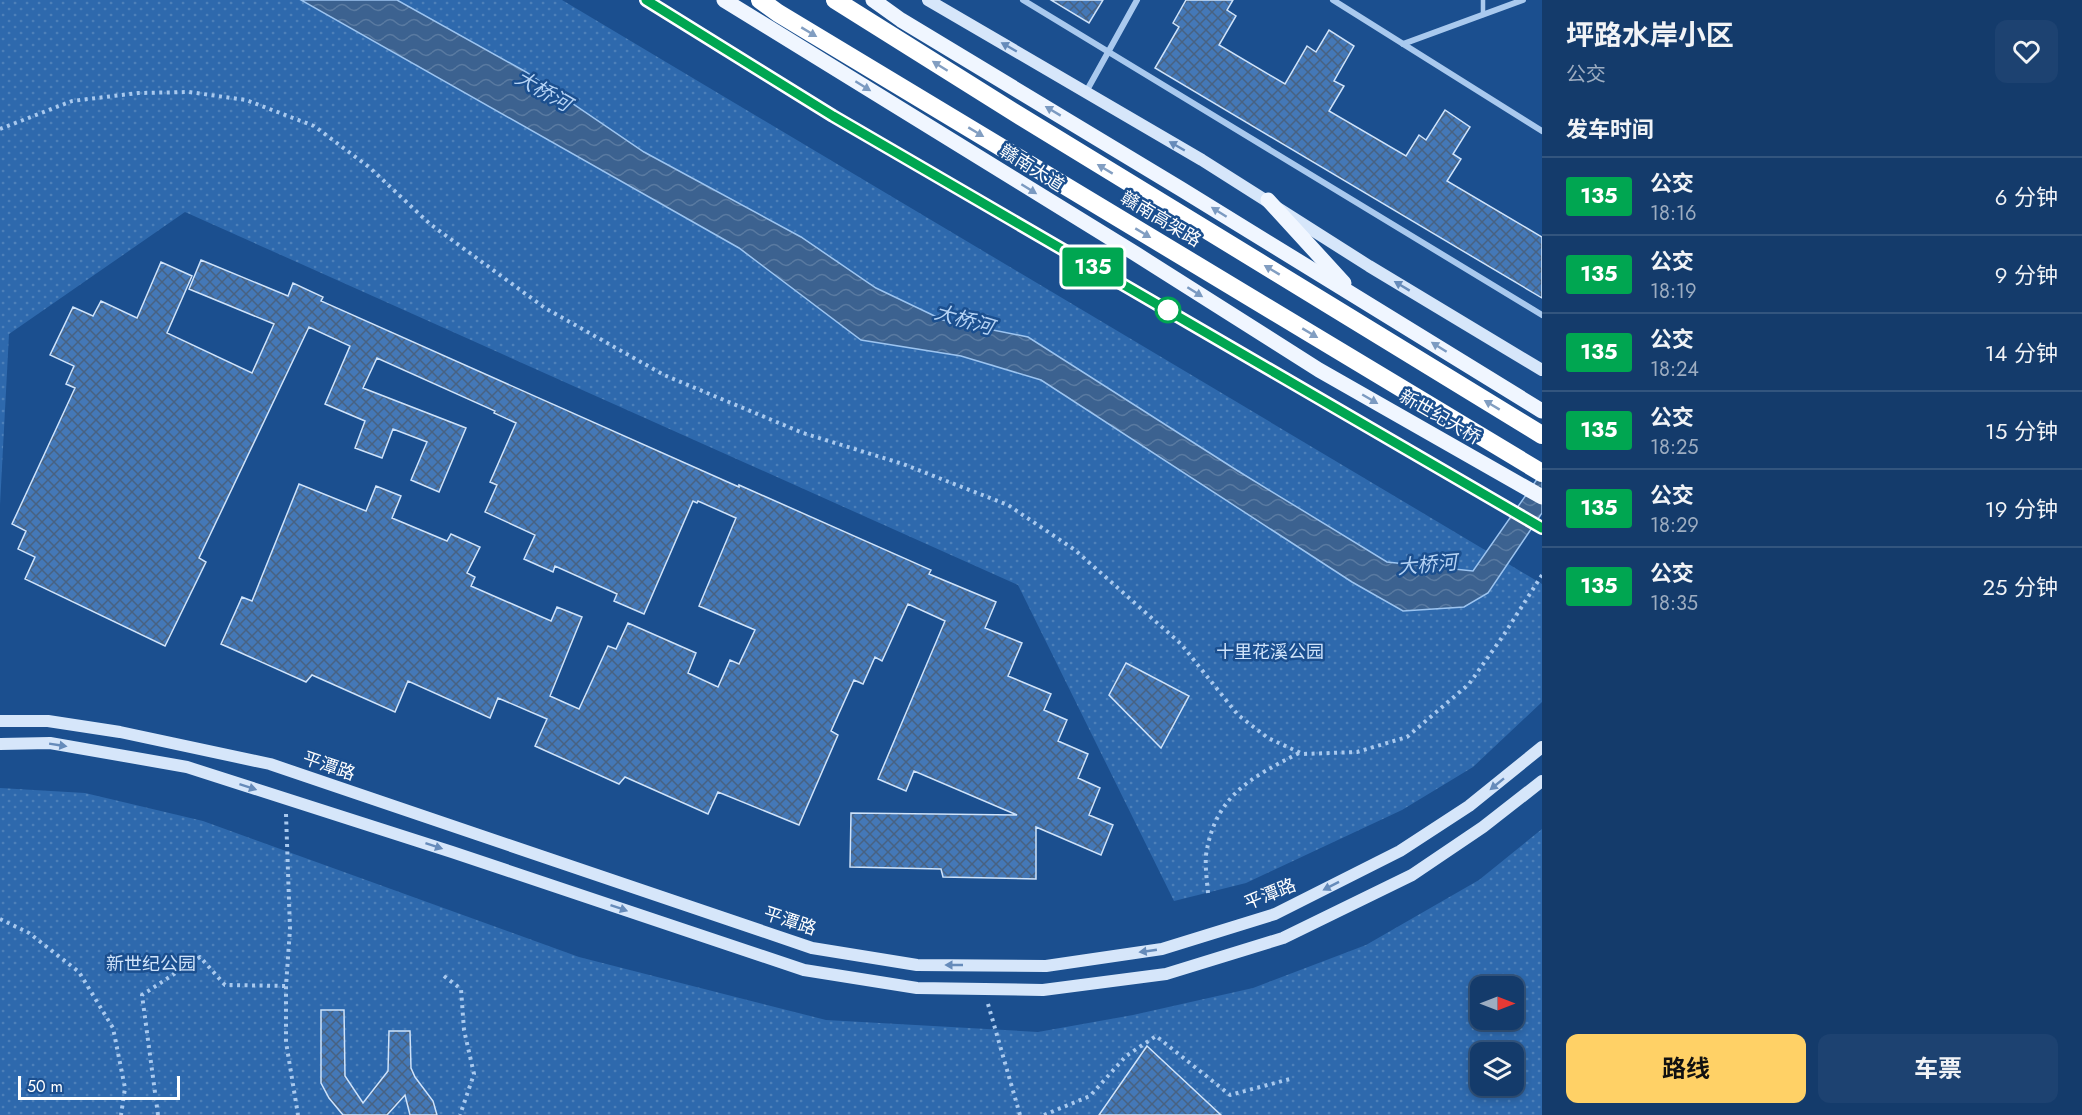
<!DOCTYPE html>
<html lang="zh">
<head>
<meta charset="utf-8">
<style>
	:root { --surface:#143b6b; --page:#1d4271; --text:#f1f3f6; --muted:#9dadc1; --line:#33557e; --accent:#ffd166 }
	body { margin:0; font-family:Jost,"Noto Sans SC",sans-serif; background:var(--page); color:var(--text); height:100vh; display:flex; flex-direction:column; font-size:22px; white-space:nowrap }
	* { box-sizing:border-box; margin:0 }
	p { font-size:20px; color:var(--muted) }
	.icon { flex:none; width:33px; height:33px; fill:none; stroke:currentColor; stroke-width:2; stroke-linecap:round; stroke-linejoin:round }
	.map { position:relative; flex:1; overflow:hidden }
	.drawer { display:flex; flex-direction:column; background:var(--surface); width:540px }
	.drawer>* { flex:none }
	.badge { padding:0 12px; border-radius:4px; font-size:21px; line-height:39px }
	.needle { width:39px; rotate:90deg }
	.tools { position:absolute; left:1470px; top:976px; display:grid; gap:12px }
	.tools a { display:grid; place-items:center; width:54px; height:54px; border-radius:12px; background:var(--surface); box-shadow:0 3px 9px #0003,0 0 0 2px var(--line); font-size:30px }
	.scale { position:absolute; left:18px; bottom:15px; width:162px; box-sizing:border-box; padding-left:6px; border:3px solid #fff; border-top:0; font-size:16px; line-height:21px; white-space:nowrap; color:#fff; -webkit-text-stroke:4px #1b4f8f; paint-order:stroke }
	.map>.badge { position:absolute; translate:-50% -50%; box-shadow:0 0 0 3px #fff }
	h2 { padding:0 24px; font-size:22px; line-height:54px }
	.round { display:grid; place-items:center; flex:none; width:63px; height:63px; border-radius:12px; background:var(--page) }
	.headline { display:flex; align-items:center; justify-content:space-between; height:102px; padding:0 24px }
	h1 { font-size:28px; font-weight:700; line-height:45px }
	.primary-button { display:flex; gap:12px; margin-top:auto; padding:12px 24px }
	.primary-button a { flex:1; height:69px; border-radius:12px; background:var(--accent); color:#111; font-size:24px; font-weight:700; line-height:69px; text-align:center }
	.primary-button a+a { background:var(--page); color:var(--text) }
	ul { padding:0; list-style:none }
	li { display:flex; align-items:center; gap:18px; height:78px; padding:0 24px; border-top:2px solid var(--line) }
	li div { flex:1 }
	li b { display:block; font-size:22px }
	li em { font-style:normal }
	li .badge { min-width:66px; font-weight:700; text-align:center }
	main { display:flex; flex:1; min-height:0 }
	.map>svg:first-child { display:block }
	.park { fill:url(#park-dots); fill-rule:evenodd }
	.water { fill:url(#water-waves); stroke:#9cc4f0; stroke-width:1.5 }
	.building { fill:url(#building-cross-hatch); stroke:#cfe3fa; stroke-width:1.5 }
	.lines { fill:none; stroke-linecap:round; stroke-linejoin:round }
	.path { stroke:#a9c9ee; stroke-width:4; stroke-dasharray:3 4.5; stroke-linecap:butt }
	.lane { stroke:#a9c9ee; stroke-width:4.5 }
	.street { stroke:#a9c9ee; stroke-width:6 }
	.secondary { stroke:#d6e6fa; stroke-width:12 }
	.primary { stroke:#f0f6ff; stroke-width:15 }
	.highway-bridge { stroke:#fff; stroke-width:18 }
	.oneway { fill:#829ec1 }
	.oneway2 { fill:#668bba }
	.oneway3 { fill:#7b9ac1 }
	.line-casing { stroke:#fff; stroke-width:14 }
	.line { stroke:#00a651; stroke-width:9 }
	.stop-dot { fill:#fff; stroke:#00a651; stroke-width:3 }
	.labels { text-anchor:middle; dominant-baseline:central; stroke-width:5; stroke-linejoin:round; paint-order:stroke }
	.street-label { font-size:18px; fill:#fff; stroke:#1b4f8f }
	.park-label { font-size:18px; fill:#cfe3fa; stroke:#1b4f8f }
	.water-label { font-size:20px; font-style:italic; fill:#b5d3f5; stroke:#1b4f8f }
</style>
</head>
<body>
<main>
<div class="map">
<svg width="1542" height="1115" viewBox="0 0 1542 1115">
	<defs>
		<pattern id="park-dots" width="8" height="8" patternUnits="userSpaceOnUse" patternTransform="scale(1.5)"><rect width="8" height="8" fill="#2e69ad"/><path d="M2 2h.1M6 6h.1" fill="none" stroke="#4d80b9" stroke-width="1.8" stroke-linecap="round"/></pattern>
		<pattern id="water-waves" width="16" height="10" patternUnits="userSpaceOnUse" patternTransform="scale(1.5)"><rect width="16" height="10" fill="#3c6290"/><path d="M0 5q4-4 8 0t8 0" fill="none" stroke="#597aa1"/></pattern>
		<pattern id="building-cross-hatch" width="8" height="8" patternUnits="userSpaceOnUse" patternTransform="scale(1.5)"><rect width="8" height="8" fill="#4478b7"/><path d="M0 0l8 8M0 8l8-8" fill="none" stroke="#486282"/></pattern>
	</defs>
	<rect width="100%" height="100%" fill="#1b4f8f"/>
	<!-- park -->
	<g class="park">
		<polygon points="0,0 562,0 1542,584 1542,702 1473,767 1402,810 1246,883 1174,901 1018,585 185,212 9,334 0,505"/>
		<path d="M0,788L85,793L203,821L579,957L826,1020L1038,1032L1133,1015L1253,988L1366,945L1479,880L1542,829V1115H0ZM1480,987H1514V1020H1480ZM1480,1053H1514V1086H1480Z"/>
	</g>
	<!-- water -->
	<polygon class="water" points="301,0 397,0 526,72 644,152 801,237 876,288 943,320 1028,337 1238,471 1387,562 1473,571 1542,472 1542,513 1488,593 1464,607 1403,611 1352,582 1041,380 961,356 861,340 739,248"/>
	<!-- building -->
	<g class="building">
		<polygon points="1051,0 1103,0 1089,23"/>
		<polygon points="1186,0 1233,0 1227,10 1236,16 1219,45 1285,84 1307,46 1316,52 1329,30 1354,46 1334,81 1344,86 1329,111 1406,156 1419,135 1426,140 1445,110 1470,127 1453,154 1461,159 1447,181 1542,237 1542,298 1155,68 1179,27 1173,23"/>
		<polygon points="201,260 288,296 293,283 323,297 321,301 739,487 739,485 931,570 929,574 996,602 985,628 1022,643 1008,676 1051,694 1044,710 1067,720 1058,741 1088,754 1078,778 1100,788 1089,815 1113,825 1101,855 1036,827 1036,879 943,877 941,869 850,867 851,813 1017,815 914,771 906,791 878,779 945,621 908,604 882,661 875,657 863,684 854,680 831,731 838,735 799,825 718,792 708,814 625,777 619,784 535,746 547,719 498,698 490,718 408,681 395,712 312,675 306,682 221,644 242,597 252,601 299,484 366,511 376,486 401,496 392,518 447,541 451,534 480,547 467,573 475,577 471,586 551,621 557,607 582,617 550,696 579,709 608,646 616,649 628,623 696,653 688,673 718,687 730,660 739,664 755,630 699,606 736,518 698,501 697,503 693,501 644,614 614,601 617,594 555,566 553,572 524,559 535,535 485,512 497,485 490,482 516,423 494,413 495,411 377,358 363,388 466,428 439,492 411,480 427,442 393,429 382,458 355,448 365,421 325,404 350,346 309,327 199,558 206,562 165,646 25,579 35,557 18,549 26,531 12,524 75,388 66,384 74,366 50,355 73,307 93,316 101,301 137,318 161,262 192,276 167,333 252,373 274,324 189,289"/>
		<polygon points="1126,663 1189,696 1161,748 1109,695"/>
		<polygon points="321,1010 344,1010 345,1076 363,1103 388,1071 389,1031 410,1031 411,1068 415,1077 433,1101 437,1115 410,1115 405,1095 387,1115 343,1115 329,1098 321,1083"/>
		<polygon points="1147,1046 1221,1115 1099,1115"/>
	</g>
	<g class="lines">
		<!-- path -->
		<g class="path">
			<polyline points="0,129 72,101 138,93 189,92 246,100 314,126 369,167 430,224 545,308 664,375 803,433 903,464 1008,505 1075,550 1181,644 1238,715 1268,738 1303,754 1357,752 1407,737 1469,684 1503,636 1542,575"/>
			<polyline points="286,814 290,929 286,986 286,1042 298,1115"/>
			<path d="M1208,893C1207,881 1205,867 1206,855C1215,796 1250,778 1299,753"/>
			<polyline points="0,919 29,933 79,972 113,1028 125,1088 121,1115"/>
			<polyline points="444,976 461,989 464,1030 474,1074 460,1115"/>
			<polyline points="988,1004 1020,1115"/>
			<polyline points="158,1115 142,995 200,957 225,985 286,986"/>
			<polyline points="1044,1115 1090,1096 1126,1056 1156,1036 1230,1095 1290,1079"/>
		</g>
		<!-- lane -->
		<polyline class="lane" points="1483,0 1483,15"/>
		<!-- street -->
		<g class="street">
			<polyline points="1023,0 1542,315"/>
			<polyline points="1333,0 1542,131"/>
			<polyline points="1403,44 1523,0"/>
			<polyline points="1086,92 1137,0"/>
		</g>
		<!-- secondary -->
		<g class="secondary">
			<polyline points="646,0 833,116 1542,528"/>
			<polyline points="928,0 1202,160 1369,266 1542,370"/>
			<polyline points="0,721 48,721 120,732 270,764 812,948 917,965 1046,966 1162,949 1275,914 1400,851 1469,806 1542,747"/>
			<polyline points="0,744 50,743 187,767 452,852 804,970 917,988 1043,990 1166,974 1283,938 1412,875 1483,827 1542,781"/>
		</g>
		<!-- primary -->
		<g class="primary">
			<polyline points="724,0 1136,254 1319,370 1542,497"/>
			<polyline points="873,0 901,20 1181,189 1542,411"/>
			<polyline points="1268,200 1344,283"/>
		</g>
		<!-- highway-bridge -->
		<g class="highway-bridge">
			<polyline points="760,0 778,13 1542,473"/>
			<polyline points="835,0 1012,111 1542,435"/>
		</g>
	</g>
	<!-- one-way arrows -->
	<defs><path id="oneway-solid" d="M-6-.8H1V-3.2L6.5 0L1 3.2V.8H-6Z" transform="scale(1.5)"/></defs>
	<g class="oneway">
		<use href="#oneway-solid" transform="translate(809 32) rotate(31)"/>
		<use href="#oneway-solid" transform="translate(940 66) rotate(-148)"/>
		<use href="#oneway-solid" transform="translate(976 132) rotate(31)"/>
		<use href="#oneway-solid" transform="translate(1105 169) rotate(-149)"/>
		<use href="#oneway-solid" transform="translate(1143 233) rotate(31)"/>
		<use href="#oneway-solid" transform="translate(1272 270) rotate(-149)"/>
		<use href="#oneway-solid" transform="translate(1310 333) rotate(31)"/>
		<use href="#oneway-solid" transform="translate(1492 405) rotate(-149)"/>
	</g>
	<g class="oneway2">
		<use href="#oneway-solid" transform="translate(1009 47) rotate(-150)"/>
		<use href="#oneway-solid" transform="translate(1177 146) rotate(-150)"/>
		<use href="#oneway-solid" transform="translate(1402 286) rotate(-149)"/>
		<use href="#oneway-solid" transform="translate(58 745) rotate(9)"/>
		<use href="#oneway-solid" transform="translate(1497 784) rotate(141)"/>
		<use href="#oneway-solid" transform="translate(248 787) rotate(18)"/>
		<use href="#oneway-solid" transform="translate(434 846) rotate(18)"/>
		<use href="#oneway-solid" transform="translate(1331 886) rotate(153)"/>
		<use href="#oneway-solid" transform="translate(619 908) rotate(19)"/>
		<use href="#oneway-solid" transform="translate(1148 951) rotate(172)"/>
		<use href="#oneway-solid" transform="translate(954 965) rotate(-180)"/>
	</g>
	<g class="oneway3">
		<use href="#oneway-solid" transform="translate(863 86) rotate(32)"/>
		<use href="#oneway-solid" transform="translate(1053 111) rotate(-149)"/>
		<use href="#oneway-solid" transform="translate(1029 189) rotate(32)"/>
		<use href="#oneway-solid" transform="translate(1219 212) rotate(-148)"/>
		<use href="#oneway-solid" transform="translate(1195 292) rotate(32)"/>
		<use href="#oneway-solid" transform="translate(1439 347) rotate(-148)"/>
		<use href="#oneway-solid" transform="translate(1370 399) rotate(30)"/>
	</g>
	<g class="lines">
		<!-- line casing -->
		<g class="line-casing">
			<polyline id="line" points="646,0 833,116 1542,528"/>
		</g>
		<!-- line -->
		<use href="#line" class="line"/>
	</g>
	<!-- markers -->
	<circle class="stop-dot" cx="1168" cy="310" r="12"/>
	<g class="labels">
		<!-- street labels -->
		<g class="street-label">
			<text transform="translate(1032 168) rotate(32)">赣南大道</text>
			<text transform="translate(1161 219) rotate(31)">赣南高架路</text>
			<text transform="translate(1440 417) rotate(30)">新世纪大桥</text>
			<text transform="translate(329 766) rotate(19)">平潭路</text>
			<text transform="translate(1270 894) rotate(-22)">平潭路</text>
			<text transform="translate(790 921) rotate(18)">平潭路</text>
		</g>
		<!-- park labels -->
		<g class="park-label">
			<text x="1270" y="652">十里花溪公园</text>
			<text x="151" y="964">新世纪公园</text>
		</g>
		<!-- water labels -->
		<g class="water-label">
			<text transform="translate(543 91) rotate(30)">大桥河</text>
			<text transform="translate(964 320) rotate(16)">大桥河</text>
			<text transform="translate(1427 565) rotate(-5)">大桥河</text>
		</g>
	</g>
</svg>
<div class="tools">
<a><svg class="needle" viewBox="-14 -14 28 28"><path d="M0-13l5 13h-10z" fill="#e53935"/><path d="M0 13l5-13h-10z" fill="#9dadc1"/></svg></a>
<a><svg class="icon" aria-label="layers" viewBox="0 0 24 24"><path d="M12 4l9 5-9 5-9-5zM3 14l9 5 9-5"/></svg></a>
</div>
<div class="scale">50 m</div>
<b class="badge" style="left:1093px;top:267px;background:#00a651;color:#fff">135</b>
</div>
<section class="drawer">
<div class="headline"><div><h1>坪路水岸小区</h1><p>公交</p></div><a class="round"><svg class="icon" aria-label="heart" viewBox="0 0 24 24"><path d="M12 20l-8-8c-3-5 5-10 8-4 3-6 11-1 8 4z"/></svg></a></div>
<h2>发车时间</h2>
<ul>
<li><span class="badge" style="background:#00a651;color:#fff">135</span><div><b>公交</b><p>18:16</p></div><em>6 分钟</em></li>
<li><span class="badge" style="background:#00a651;color:#fff">135</span><div><b>公交</b><p>18:19</p></div><em>9 分钟</em></li>
<li><span class="badge" style="background:#00a651;color:#fff">135</span><div><b>公交</b><p>18:24</p></div><em>14 分钟</em></li>
<li><span class="badge" style="background:#00a651;color:#fff">135</span><div><b>公交</b><p>18:25</p></div><em>15 分钟</em></li>
<li><span class="badge" style="background:#00a651;color:#fff">135</span><div><b>公交</b><p>18:29</p></div><em>19 分钟</em></li>
<li><span class="badge" style="background:#00a651;color:#fff">135</span><div><b>公交</b><p>18:35</p></div><em>25 分钟</em></li>
</ul>
<div class="primary-button"><a>路线</a><a>车票</a></div>
</section>
</main>
</body>
</html>
